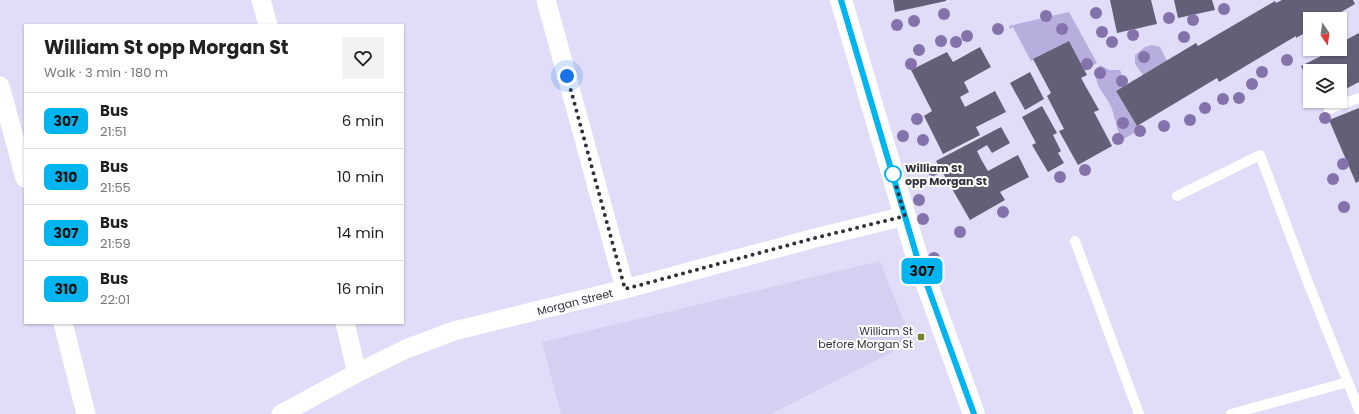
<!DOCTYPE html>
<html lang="en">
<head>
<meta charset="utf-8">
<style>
	:root { --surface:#fff; --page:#f2f2f2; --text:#222; --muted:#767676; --line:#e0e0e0 }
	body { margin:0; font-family:Poppins,sans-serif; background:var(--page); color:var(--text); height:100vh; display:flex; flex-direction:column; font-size:15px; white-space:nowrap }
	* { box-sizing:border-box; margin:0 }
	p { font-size:13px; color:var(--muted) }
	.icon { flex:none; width:22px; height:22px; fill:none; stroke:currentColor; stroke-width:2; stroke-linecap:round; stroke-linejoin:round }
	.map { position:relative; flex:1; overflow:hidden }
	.panel { position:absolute; left:24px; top:24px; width:380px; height:300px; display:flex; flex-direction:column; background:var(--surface); border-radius:0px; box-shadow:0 1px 3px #0004 }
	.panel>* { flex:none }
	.badge { padding:0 8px; border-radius:6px; font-size:14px; line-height:26px }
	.needle { width:26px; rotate:167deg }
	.controls { position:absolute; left:1303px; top:12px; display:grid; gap:8px }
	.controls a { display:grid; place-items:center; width:44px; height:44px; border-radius:0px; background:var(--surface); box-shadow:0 1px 3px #0004; font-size:20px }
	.you { position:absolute; width:20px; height:20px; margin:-10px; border:3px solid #fff; border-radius:50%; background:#1a73e8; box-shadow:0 0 0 6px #1a73e833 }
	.map>.badge { position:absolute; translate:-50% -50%; box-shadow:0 0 0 2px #fff }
	.round { display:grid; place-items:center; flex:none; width:42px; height:42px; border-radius:0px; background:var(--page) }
	.summary { display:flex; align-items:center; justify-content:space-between; height:68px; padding:0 20px }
	h1 { font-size:19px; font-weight:700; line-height:30px }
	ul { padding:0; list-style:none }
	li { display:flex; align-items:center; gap:12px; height:56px; padding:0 20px; border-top:1px solid var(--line) }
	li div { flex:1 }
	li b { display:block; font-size:15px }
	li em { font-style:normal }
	li .badge { min-width:44px; font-weight:700; text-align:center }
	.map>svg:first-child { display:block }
	.built { fill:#d5cff1 }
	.green { fill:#b8aede }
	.building { fill:#635f76 }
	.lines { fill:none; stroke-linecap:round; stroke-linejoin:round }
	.lane { stroke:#fff; stroke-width:10 }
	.street { stroke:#fff; stroke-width:19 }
	.secondary { stroke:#fff; stroke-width:22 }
	.tree { fill:#8472aa }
	.line-casing { stroke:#fff; stroke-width:9 }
	.line { stroke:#00b5ef; stroke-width:6 }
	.walk { stroke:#32303b; stroke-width:4; stroke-dasharray:0 7.2 }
	.stop-dot { fill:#fff; stroke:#00b5ef; stroke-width:2 }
	.poi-dot { fill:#7b822e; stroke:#fff; stroke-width:1.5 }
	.labels { text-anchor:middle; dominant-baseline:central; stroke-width:4; stroke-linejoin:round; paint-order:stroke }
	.stop-label { font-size:11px; font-weight:bold; fill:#32303b; stroke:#fff; text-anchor:start }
	.street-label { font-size:11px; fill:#32303b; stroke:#fff }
	.poi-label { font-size:11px; fill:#32303b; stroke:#fff; text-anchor:end }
</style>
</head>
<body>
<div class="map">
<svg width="1359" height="414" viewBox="0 0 1359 414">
	<rect width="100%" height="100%" fill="#e1dcf7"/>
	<!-- built -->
	<polygon class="built" points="880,261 912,342 771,414 561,414 542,342"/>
	<!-- green -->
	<g class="green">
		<polygon points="1069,12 1097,63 1085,71 1069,41 1031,61 1013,27 1010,29 1009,26"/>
		<polygon points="1152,45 1160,47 1167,61 1143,75 1135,64 1135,55 1145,47"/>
		<path d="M1100,65L1109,70H1120L1125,83V85L1116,91L1137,126L1138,131L1121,140C1117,129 1115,119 1112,109C1106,92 1089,85 1100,65Z"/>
	</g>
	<!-- building -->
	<g class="building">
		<polygon points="893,0 946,0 946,1 895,12"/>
		<polygon points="1110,0 1151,0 1157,24 1117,33"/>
		<polygon points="1174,0 1212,0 1215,10 1178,18"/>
		<polygon points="1282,0 1353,0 1355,4 1329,19 1310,19 1310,30 1296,38 1296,36 1219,82 1217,78 1137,126 1116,91 1196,43 1198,46 1275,1 1276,3"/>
		<polygon points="1359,33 1359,82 1340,92 1340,71 1310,71 1310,84 1301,66 1335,49 1340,49 1340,46 1341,46 1340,43"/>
		<polygon points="1069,41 1087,75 1081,78 1099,110 1094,112 1112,146 1078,165 1059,131 1064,129 1047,96 1051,93 1033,59"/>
		<polygon points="980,47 991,67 964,82 969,92 960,97 965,107 995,91 1006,112 976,127 980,135 943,154 924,116 932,111 911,70 947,52 953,62"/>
		<polygon points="1030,72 1044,99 1025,110 1010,83"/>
		<polygon points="1042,106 1057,133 1053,135 1061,151 1058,153 1064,163 1048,172 1032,145 1036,143 1022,117"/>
		<polygon points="1359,108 1359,181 1356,183 1329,120"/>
		<polygon points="1001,127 1010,143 992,153 987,145 977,151 982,161 988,171 1018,155 1029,177 1000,192 1005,200 970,220 936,161"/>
	</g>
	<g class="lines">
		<!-- lane -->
		<g class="lane">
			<polyline points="1329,109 1359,98"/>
			<polyline points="1177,196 1260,155 1309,285 1359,410"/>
			<polyline points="1075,241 1139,414"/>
			<polyline points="1231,414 1348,382"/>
		</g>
		<!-- street -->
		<g class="street">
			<polyline points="261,0 268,25"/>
			<polyline points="546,0 625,289"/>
			<polyline points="0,86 25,178"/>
			<polyline points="63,323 86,414"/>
			<polyline points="345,323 357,373"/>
			<polyline points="281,414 357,373 406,349 454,331 625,289 815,238 905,216"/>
		</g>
		<!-- secondary -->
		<polyline class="secondary" points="841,0 917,257 974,414"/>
	</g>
	<!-- trees -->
	<g class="tree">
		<circle cx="1224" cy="9" r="6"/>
		<circle cx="1096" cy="13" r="6"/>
		<circle cx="944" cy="14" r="6"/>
		<circle cx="1046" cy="16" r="6"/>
		<circle cx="1169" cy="18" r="6"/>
		<circle cx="1193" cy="20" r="6"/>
		<circle cx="914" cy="21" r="6"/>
		<circle cx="897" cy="25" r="6"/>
		<circle cx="998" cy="29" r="6"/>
		<circle cx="1062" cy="29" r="6"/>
		<circle cx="1102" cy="32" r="6"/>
		<circle cx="1133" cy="35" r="6"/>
		<circle cx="967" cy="36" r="6"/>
		<circle cx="1184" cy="37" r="6"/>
		<circle cx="941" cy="41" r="6"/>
		<circle cx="956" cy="42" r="6"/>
		<circle cx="1112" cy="42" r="6"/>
		<circle cx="919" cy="50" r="6"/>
		<circle cx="1144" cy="57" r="6"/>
		<circle cx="1287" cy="60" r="6"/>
		<circle cx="911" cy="64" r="6"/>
		<circle cx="1087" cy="64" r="6"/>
		<circle cx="1262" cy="72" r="6"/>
		<circle cx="1100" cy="73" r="6"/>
		<circle cx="1122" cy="81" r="6"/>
		<circle cx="1252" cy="84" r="6"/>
		<circle cx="1239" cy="98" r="6"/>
		<circle cx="1223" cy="99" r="6"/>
		<circle cx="1205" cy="108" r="6"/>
		<circle cx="1325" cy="118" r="6"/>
		<circle cx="917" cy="119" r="6"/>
		<circle cx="1190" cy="120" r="6"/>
		<circle cx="1123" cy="123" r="6"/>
		<circle cx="1164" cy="126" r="6"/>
		<circle cx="1140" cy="131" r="6"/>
		<circle cx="903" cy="136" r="6"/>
		<circle cx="1118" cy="139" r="6"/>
		<circle cx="923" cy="140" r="6"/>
		<circle cx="1343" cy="164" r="6"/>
		<circle cx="933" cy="170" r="6"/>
		<circle cx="1085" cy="170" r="6"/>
		<circle cx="1060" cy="177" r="6"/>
		<circle cx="1333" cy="179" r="6"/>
		<circle cx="919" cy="200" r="6"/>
		<circle cx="1344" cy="207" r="6"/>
		<circle cx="1003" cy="212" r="6"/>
		<circle cx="923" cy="219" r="6"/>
		<circle cx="960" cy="232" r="6"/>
		<circle cx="934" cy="258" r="6"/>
	</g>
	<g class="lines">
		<!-- line casing -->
		<g class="line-casing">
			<polyline id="line" points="841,0 917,257 974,414"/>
		</g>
		<!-- line -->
		<use href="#line" class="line"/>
		<!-- walk -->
		<polyline class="walk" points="567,76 625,289 815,238 905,216 892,172 893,174"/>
	</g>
	<!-- markers -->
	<circle class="stop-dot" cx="893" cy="174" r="8"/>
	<rect class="poi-dot" x="917" y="333" width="8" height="8" rx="2"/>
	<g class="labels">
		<!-- stop labels -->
		<g class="stop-label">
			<text x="905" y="168">William St<tspan x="905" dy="13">opp Morgan St</tspan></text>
		</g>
		<!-- street labels -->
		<g class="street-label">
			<text transform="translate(575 302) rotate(-14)">Morgan Street</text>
		</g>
		<!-- poi labels -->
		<g class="poi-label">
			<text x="913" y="331">William St<tspan x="913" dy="13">before Morgan St</tspan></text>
		</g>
	</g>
</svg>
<div class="controls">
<a><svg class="needle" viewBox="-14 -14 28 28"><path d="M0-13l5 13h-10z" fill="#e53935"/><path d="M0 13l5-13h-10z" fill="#767676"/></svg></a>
<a><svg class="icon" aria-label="layers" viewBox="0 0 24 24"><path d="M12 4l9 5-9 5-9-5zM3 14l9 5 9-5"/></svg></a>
</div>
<div class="you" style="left:567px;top:76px"></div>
<b class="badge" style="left:922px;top:271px;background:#00b5ef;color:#111">307</b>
<section class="panel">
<div class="summary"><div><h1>William St opp Morgan St</h1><p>Walk · 3 min · 180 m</p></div><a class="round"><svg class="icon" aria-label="heart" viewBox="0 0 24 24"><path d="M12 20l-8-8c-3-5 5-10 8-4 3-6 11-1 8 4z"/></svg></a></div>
<ul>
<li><span class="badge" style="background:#00b5ef;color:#111">307</span><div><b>Bus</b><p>21:51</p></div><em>6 min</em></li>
<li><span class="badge" style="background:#00b5ef;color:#111">310</span><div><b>Bus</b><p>21:55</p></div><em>10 min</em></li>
<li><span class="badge" style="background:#00b5ef;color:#111">307</span><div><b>Bus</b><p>21:59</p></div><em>14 min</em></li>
<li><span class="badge" style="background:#00b5ef;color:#111">310</span><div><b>Bus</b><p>22:01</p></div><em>16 min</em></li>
</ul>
</section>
</div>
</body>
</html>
